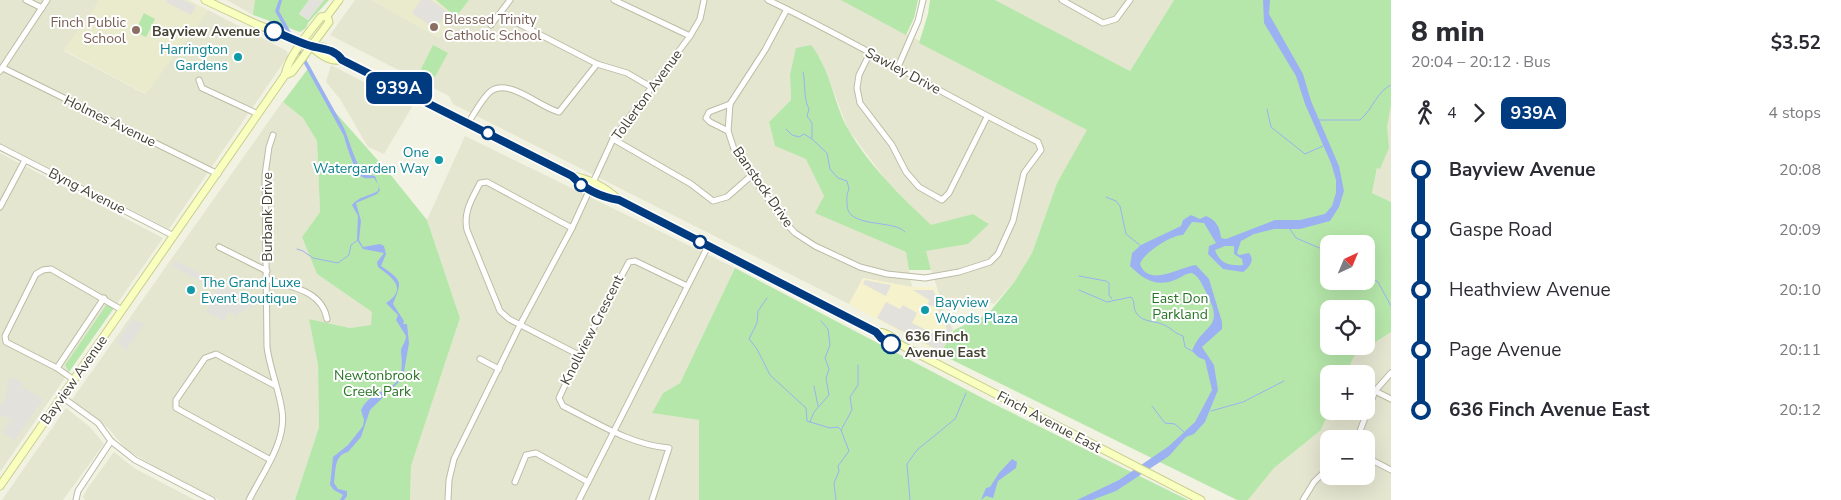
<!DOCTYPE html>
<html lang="en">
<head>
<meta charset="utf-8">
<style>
	:root { --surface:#fff; --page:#f7f7f7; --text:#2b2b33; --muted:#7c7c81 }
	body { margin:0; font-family:"Nunito Sans",sans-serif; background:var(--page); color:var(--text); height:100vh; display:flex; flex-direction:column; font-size:19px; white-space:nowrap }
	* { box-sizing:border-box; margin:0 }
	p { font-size:16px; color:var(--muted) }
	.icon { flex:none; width:28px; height:28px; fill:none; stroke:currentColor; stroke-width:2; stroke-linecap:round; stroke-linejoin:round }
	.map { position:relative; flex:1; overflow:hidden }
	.sheet { display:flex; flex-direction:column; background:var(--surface); width:450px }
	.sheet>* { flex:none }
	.badge { padding:0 10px; border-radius:8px; font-size:18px; line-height:32px }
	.needle { width:32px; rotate:44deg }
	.tools { position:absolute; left:1320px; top:235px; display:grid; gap:10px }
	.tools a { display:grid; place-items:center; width:55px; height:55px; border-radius:10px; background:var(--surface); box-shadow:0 5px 20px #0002; font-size:25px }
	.map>.badge { position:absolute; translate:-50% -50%; box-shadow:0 0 0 2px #fff }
	.legs { display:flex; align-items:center; gap:8px; height:55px; padding:0 20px; font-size:16px }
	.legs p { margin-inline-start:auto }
	.summary { display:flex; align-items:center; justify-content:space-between; height:85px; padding:0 20px }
	h1 { font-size:28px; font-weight:800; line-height:38px }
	ul { padding:0 20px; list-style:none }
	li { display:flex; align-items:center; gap:18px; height:60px; font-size:19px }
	li i { display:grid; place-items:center; width:8px; height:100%; margin:0 6px; background:currentColor }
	li i::after { content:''; width:12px; height:12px; margin:-6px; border:4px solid; border-radius:50%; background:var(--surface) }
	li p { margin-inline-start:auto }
	li:first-child i { background:linear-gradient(#0000 50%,currentColor 0) }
	li:last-child i { background:linear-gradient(currentColor 50%,#0000 0) }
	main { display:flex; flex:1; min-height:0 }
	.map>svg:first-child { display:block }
	.residential { fill:#e5e6d0; fill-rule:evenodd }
	.commercial { fill:#f5f2cc }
	.education { fill:#e9ebcc }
	.green { fill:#b6e7aa; fill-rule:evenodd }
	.parking { fill:#e2e1db }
	.water { fill:#9cb1f1; fill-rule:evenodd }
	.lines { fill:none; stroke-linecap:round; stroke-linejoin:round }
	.stream { stroke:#9cb1f1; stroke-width:1 }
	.minor-casing { stroke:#bdbca5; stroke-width:7 }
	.secondary-casing { stroke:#cacf8f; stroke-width:9 }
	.minor { stroke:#fff; stroke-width:5 }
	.secondary { stroke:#f8ffbf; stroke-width:7 }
	.line-1-casing { stroke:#fff; stroke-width:11 }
	.line-1 { stroke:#003b80; stroke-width:8 }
	.education-dot { fill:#8d6e63; stroke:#fff; stroke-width:2 }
	.stop-1-dot { fill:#fff; stroke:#003b80; stroke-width:2.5 }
	.culture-dot { fill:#0f9aa8; stroke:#fff; stroke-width:2 }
	.labels { text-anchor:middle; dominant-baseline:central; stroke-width:4; stroke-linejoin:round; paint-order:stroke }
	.education-label { font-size:14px; fill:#785e54; stroke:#fff; text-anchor:start }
	.stop-label { font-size:14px; font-weight:bold; fill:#434233; stroke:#fff; text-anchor:end }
	.culture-label { font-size:14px; fill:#0d838f; stroke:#fff; text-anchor:end }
	.street-label { font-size:14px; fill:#434233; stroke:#fff }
	.park-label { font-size:14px; fill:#287526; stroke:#fff }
</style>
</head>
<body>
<main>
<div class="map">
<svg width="1391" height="500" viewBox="0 0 1391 500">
	<rect width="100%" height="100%" fill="#f1f2e2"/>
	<!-- residential -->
	<g class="residential">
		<polygon points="0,0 100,0 64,51 145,94 208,10 287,51 288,56 169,229 0,143"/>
		<polygon points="227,0 255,0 254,13 253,15"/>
		<polygon points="355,0 372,0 439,38 469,0 843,0 1089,131 1057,183 1032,253 1015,281 994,304 974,297 942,303 925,251 968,244 988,223 973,214 931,226 886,180 848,129 820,57 790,75 791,100 769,122 775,146 806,158 824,196 816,213 906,252 912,287 863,278 849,304 453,104 449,96 330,35"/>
		<polygon points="995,0 1174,0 1130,71"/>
		<polygon points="331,65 412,107 384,154 368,147 340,99 326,82"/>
		<polygon points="283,101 303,118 317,141 320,212 302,237 317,274 372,312 372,325 350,328 309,319 318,365 319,427 295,500 219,500 155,467 126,449 108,428 71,401"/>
		<polygon points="1391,105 1391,202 1372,193"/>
		<polygon points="465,136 735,268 680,383 663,393 653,413 699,420 699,500 410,500 411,466 460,318 427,220"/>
		<polygon points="0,153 163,238 114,308 107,305 65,365 69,372 0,472"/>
		<path d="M1391,332V500H1248L1274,468L1321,430L1329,411H1366V374H1346L1354,356ZM1329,439H1366V476H1329Z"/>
		<polygon points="66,408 90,427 104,444 63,500 2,500"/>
		<polygon points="114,452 134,468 195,500 85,500 83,497 87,489"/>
	</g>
	<!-- commercial -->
	<polygon class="commercial" points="863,278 912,287 934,287 954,330 940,354 849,304"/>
	<!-- education -->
	<g class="education">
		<polygon points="100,0 189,0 208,10 146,94 64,50"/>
		<polygon points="372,0 469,0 439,38"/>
	</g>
	<!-- green -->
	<g class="green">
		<polygon points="255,0 309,0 299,14 308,20 324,0 329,0 308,23 306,28 300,32 253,15"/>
		<polygon points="436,0 469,0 456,17"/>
		<polygon points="841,0 918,0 914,18 906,35"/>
		<path d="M930,0H995L1130,71L1174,0H1391V105L1387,127L1389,148L1380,169L1377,168L1372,193L1391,202V332L1354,356L1346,374H1329V411L1321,430L1274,468L1248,500H1237L940,354L954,330L988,314L1015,281L1032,253L1057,183L1087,130L919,43L928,14ZM1329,244H1366V281H1329ZM1329,309H1366V346H1329Z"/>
		<polygon points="144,13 155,19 146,37 135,32"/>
		<polygon points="433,45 448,53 435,77 421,69"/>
		<path d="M811,45C831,70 833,102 848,129C869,166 901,196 931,225L973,214L989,224L968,244L926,251L931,270H909L906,252L815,213L824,196L806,159L775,146L769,122L791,100L790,75L796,48Z"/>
		<polygon points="310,66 327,103 390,174 427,220 460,318 411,466 410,500 295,500 319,427 318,365 309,319 350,328 371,325 372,312 317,274 302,237 320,212 317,141 303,118 283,102"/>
		<polygon points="735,268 992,403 1188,500 699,500 699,420 652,413 663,393 680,383"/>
		<polygon points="107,304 114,308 69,372 65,365"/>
	</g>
	<!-- parking -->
	<g class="parking">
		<polygon points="167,0 183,0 196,6 191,15 166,2"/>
		<polygon points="309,0 324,0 308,20 299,14"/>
		<polygon points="421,0 431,0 448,12 435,29 412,13"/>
		<polygon points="174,260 255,301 250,310 245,308 242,313 239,312 236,316 229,312 224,321 206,312 210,303 207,301 211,293 214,294 216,290 172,266"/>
		<polygon points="865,280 891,285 886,296 863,284"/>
		<polygon points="913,290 933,290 953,330 941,352 877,318 886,302 900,309 903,305 917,313 912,323 940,337 947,329 938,309 928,304 929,300"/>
		<polygon points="132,319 144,324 126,350 117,342"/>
		<polygon points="10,377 24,384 22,387 43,399 15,440 3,433 11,419 0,415 0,407 7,395 5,393 9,386 6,384"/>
	</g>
	<!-- water -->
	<g class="water">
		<path d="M279,0H282L279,11L343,126C349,138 355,164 364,173C367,176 371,175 375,176L380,190L377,194L356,203L361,221L359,240L363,247L380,244L384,246L386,254L381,266C403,281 402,281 393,304L404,321L403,324H407L409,343L403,378L370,410L361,437L348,452C334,455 336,470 334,483L338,489L347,491V496L344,500H340L343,495L334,490L330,485L333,457L348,445L363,426L364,420L361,410C375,382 407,399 401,353C400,347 406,343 406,336L396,320L398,315L386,303C409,288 391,277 378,267L377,262L384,253L363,249L357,240L358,216L352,205C358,197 369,196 378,191L379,186L374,178C370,178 365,179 362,177C355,173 346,144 344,136L275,11Z"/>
		<path d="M1263,0H1270L1269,14L1303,74L1311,101L1339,166L1344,191L1339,207L1330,221L1300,229H1274L1254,234L1241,241L1237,253L1239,255L1249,253C1255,260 1250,267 1243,272L1223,269L1208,254L1209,246L1216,243L1204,223L1192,222L1183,235C1173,234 1143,253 1140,264C1149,288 1179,267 1196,265L1209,279L1222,322V329L1202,347L1214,365L1218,390L1205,422L1194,434L1186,437L1169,456L1116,491L1092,500H1077L1119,480L1169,446L1195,422L1212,390L1205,360L1198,357L1192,351C1203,322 1226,330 1206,292C1202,285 1199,276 1192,273C1186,273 1182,277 1177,279C1157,288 1144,280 1130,266L1132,253L1141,245L1181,226L1183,220L1191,215L1200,219L1206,216C1216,220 1220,227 1221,238L1226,239L1275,220H1300L1325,214L1332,206L1336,193V180L1331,163L1305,104L1296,76L1264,23ZM1225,246H1234V254L1242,259L1243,265C1230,266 1220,264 1215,250Z"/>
		<polygon points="1012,459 1017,462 1016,468 998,481 993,498 986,496 981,500 986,488 990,487 999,473"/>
	</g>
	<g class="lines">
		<!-- stream -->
		<g class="stream">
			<path d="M803,72C806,85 803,98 809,109L807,116L812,123V138"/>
			<polyline points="1267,109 1271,127 1305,154 1323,146"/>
			<path d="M1319,120H1360C1373,109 1377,91 1391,85"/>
			<path d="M786,129L792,135L799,137L804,134L812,139L827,153L830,169L838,178L847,181L849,189C846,196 847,198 847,204C846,229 895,219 905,232"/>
			<polyline points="1106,197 1116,201 1120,206 1126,234 1141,246"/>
			<polyline points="1290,229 1296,238 1329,252"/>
			<polyline points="297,249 303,251 313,258 338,263 349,255 351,245 358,240"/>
			<polyline points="1366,274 1378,282 1391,306"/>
			<polyline points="1079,276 1106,281 1109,283 1109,295 1112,299"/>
			<path d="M1079,290L1107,302L1131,297C1136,302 1132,308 1137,314C1143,322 1154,321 1162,324C1170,327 1174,333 1183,336L1185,347L1192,351"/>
			<polyline points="767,298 758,311 757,323 749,339 757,349 770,375 806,408 807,421 830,428 838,427 841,430"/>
			<polyline points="814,386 818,406"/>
			<polyline points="1152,406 1165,423 1175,424 1184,432"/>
			<polyline points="1211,411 1243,402 1284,381"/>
			<polyline points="810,422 814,412 829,395 826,378 829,369 825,358 830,345 828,329 821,321"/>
			<polyline points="836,500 834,483 839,471 838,466 849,451 841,430 852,410 850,397 858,385 858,365"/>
			<polyline points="910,500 907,464 917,450 955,419 966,393"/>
		</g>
		<!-- minor casing -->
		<g class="minor-casing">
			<g id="minor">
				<polyline points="26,0 42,8"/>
				<polyline points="614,0 690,36"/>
				<path d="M768,0C860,44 947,97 1038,142L1041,150L1024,173L1013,221L998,254L990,262L959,272L925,278L887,274L860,267L815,246L795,233L783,220L735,152L728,131L730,104L765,50L787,9"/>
				<polyline points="1062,0 1103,23 1116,19 1130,0"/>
				<polyline points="500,14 597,64 627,73 651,87"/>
				<polyline points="491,25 510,0"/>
				<polyline points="870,53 859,75 857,88 860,103 892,145 906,172 919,187 942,200 949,193 987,117"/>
				<polyline points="898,67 918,21 923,0"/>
				<polyline points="3,68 218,174"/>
				<polyline points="0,71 47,0"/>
				<polyline points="199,80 202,88 258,114"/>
				<path d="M468,123C475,113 482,98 491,91C509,78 541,108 559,112L597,64"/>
				<polyline points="728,131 710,122 706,118 709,112 730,104"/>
				<polyline points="613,139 691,184 713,201 727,197 752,175"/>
				<polyline points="0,147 174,236"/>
				<polyline points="0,207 25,160"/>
				<path d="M572,228L487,182L480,183C472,199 463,212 467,230L500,311L509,319L579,355"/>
				<polyline points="219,247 267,271"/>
				<path d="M266,279C291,287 322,290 327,319"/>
				<polyline points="480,359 499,369"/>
				<polyline points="57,368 104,298"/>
				<polyline points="74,380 57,368 6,342 5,336 36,274 43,270 51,269 122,310"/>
				<polyline points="1375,391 1391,399"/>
				<polyline points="62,397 98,423 111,441 135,460 212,500"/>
				<polyline points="1357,439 1375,391 1391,373"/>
				<polyline points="1366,457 1391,470"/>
				<polyline points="269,459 176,408 176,400 205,358 216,354 274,385"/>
				<polyline points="515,482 526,455 536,453 588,482"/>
				<polyline points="76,500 78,491 111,441"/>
				<path d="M249,500C262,474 287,441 282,411C279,389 270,370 267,347L265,175L269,147L273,135"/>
				<polyline points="448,500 449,480 454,459 520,325 572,228 613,139 690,36 700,19 704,0"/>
				<polyline points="579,500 708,246"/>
				<path d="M652,500L669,448C631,445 597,423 563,406L559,398L579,355L629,262L635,261L687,286"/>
				<polyline points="1303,500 1314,482 1329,467"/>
			</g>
		</g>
		<!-- secondary casing -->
		<g class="secondary-casing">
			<g id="secondary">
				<path d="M205,0L256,24L311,46L323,47L339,56L342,60L572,176C584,189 601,197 619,200L876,332C884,332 892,336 897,343L1201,500"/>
				<path d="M311,46C319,54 330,62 342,60"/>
				<polyline points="285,75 292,72 329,22 327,16"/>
				<path d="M572,176C590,179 606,188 619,200"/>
				<polyline points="876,332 881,338 891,344 897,343"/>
				<path d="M0,486L285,75C289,55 308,34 321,17L327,16L339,0"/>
			</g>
		</g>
		<!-- minor -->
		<use href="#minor" class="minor"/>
		<!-- secondary -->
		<use href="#secondary" class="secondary"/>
	</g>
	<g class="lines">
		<!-- line-1 casing -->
		<g class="line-1-casing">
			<path id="line-1" d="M274,31C286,36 298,42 311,46C323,49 335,49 342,60L572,176C584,189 601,197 619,200L876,332L881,338L891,344"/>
		</g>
		<!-- line-1 -->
		<use href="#line-1" class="line-1"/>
	</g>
	<!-- markers -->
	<g class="education-dot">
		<circle cx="434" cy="27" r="5"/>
		<circle cx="136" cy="30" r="5"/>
	</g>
	<g class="stop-1-dot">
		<circle cx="274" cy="31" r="9"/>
		<circle cx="488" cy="133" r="6"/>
		<circle cx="581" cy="185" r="6"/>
		<circle cx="700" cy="242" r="6"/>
		<circle cx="891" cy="344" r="9"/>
	</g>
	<g class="culture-dot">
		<circle cx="238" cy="57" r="5"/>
		<circle cx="439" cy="160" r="5"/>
		<circle cx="191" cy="290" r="5"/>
		<circle cx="925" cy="310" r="5"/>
	</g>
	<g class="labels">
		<!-- education labels -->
		<g class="education-label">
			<text x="444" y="19">Blessed Trinity<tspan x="444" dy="16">Catholic School</tspan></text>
			<text x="126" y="22" text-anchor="end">Finch Public<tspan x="126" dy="16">School</tspan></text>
		</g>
		<!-- stop labels -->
		<g class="stop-label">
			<text x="260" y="31">Bayview Avenue</text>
			<text x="905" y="336" text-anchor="start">636 Finch<tspan x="905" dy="16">Avenue East</tspan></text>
		</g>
		<!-- culture labels -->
		<g class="culture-label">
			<text x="228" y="49">Harrington<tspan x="228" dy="16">Gardens</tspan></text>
			<text x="429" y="152">One<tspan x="429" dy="16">Watergarden Way</tspan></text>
			<text x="201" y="282" text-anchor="start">The Grand Luxe<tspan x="201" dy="16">Event Boutique</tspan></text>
			<text x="935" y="302" text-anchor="start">Bayview<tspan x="935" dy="16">Woods Plaza</tspan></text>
		</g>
		<!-- street labels -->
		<g class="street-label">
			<text transform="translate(903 71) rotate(28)">Sawley Drive</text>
			<text transform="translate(647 95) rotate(-54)">Tollerton Avenue</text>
			<text transform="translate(110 121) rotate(26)">Holmes Avenue</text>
			<text transform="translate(763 187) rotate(55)">Banstock Drive</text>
			<text transform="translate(87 191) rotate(27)">Byng Avenue</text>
			<text transform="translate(267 217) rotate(-90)">Burbank Drive</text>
			<text transform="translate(592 330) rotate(-63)">Knollview Crescent</text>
			<text transform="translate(74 380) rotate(-55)">Bayview Avenue</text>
			<text transform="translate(1049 422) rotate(28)">Finch Avenue East</text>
		</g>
		<!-- park labels -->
		<g class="park-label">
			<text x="1180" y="298">East Don<tspan x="1180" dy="16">Parkland</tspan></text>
			<text x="377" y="375">Newtonbrook<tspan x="377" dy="16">Creek Park</tspan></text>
		</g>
	</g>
</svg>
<div class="tools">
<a><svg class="needle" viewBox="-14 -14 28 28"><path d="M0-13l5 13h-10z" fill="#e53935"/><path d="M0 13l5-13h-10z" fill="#7c7c81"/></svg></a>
<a><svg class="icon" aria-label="locate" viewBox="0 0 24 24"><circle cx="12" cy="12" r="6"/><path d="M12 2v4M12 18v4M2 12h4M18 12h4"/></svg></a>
<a>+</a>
<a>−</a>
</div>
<b class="badge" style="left:399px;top:88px;background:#003b80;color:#fff">939A</b>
</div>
<section class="sheet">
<div class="summary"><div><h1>8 min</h1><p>20:04 – 20:12 · Bus</p></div><b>$3.52</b></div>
<div class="legs"><svg class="icon" aria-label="walk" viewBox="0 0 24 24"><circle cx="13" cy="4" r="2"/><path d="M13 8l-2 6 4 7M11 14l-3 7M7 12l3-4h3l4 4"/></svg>4<svg class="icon" aria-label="forward" viewBox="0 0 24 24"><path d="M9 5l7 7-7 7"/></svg><b class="badge" style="background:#003b80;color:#fff">939A</b><p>4 stops</p></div>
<ul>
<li><i style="color:#003b80"></i><b>Bayview Avenue</b><p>20:08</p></li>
<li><i style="color:#003b80"></i><span>Gaspe Road</span><p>20:09</p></li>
<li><i style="color:#003b80"></i><span>Heathview Avenue</span><p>20:10</p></li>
<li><i style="color:#003b80"></i><span>Page Avenue</span><p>20:11</p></li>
<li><i style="color:#003b80"></i><b>636 Finch Avenue East</b><p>20:12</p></li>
</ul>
</section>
</main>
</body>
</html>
